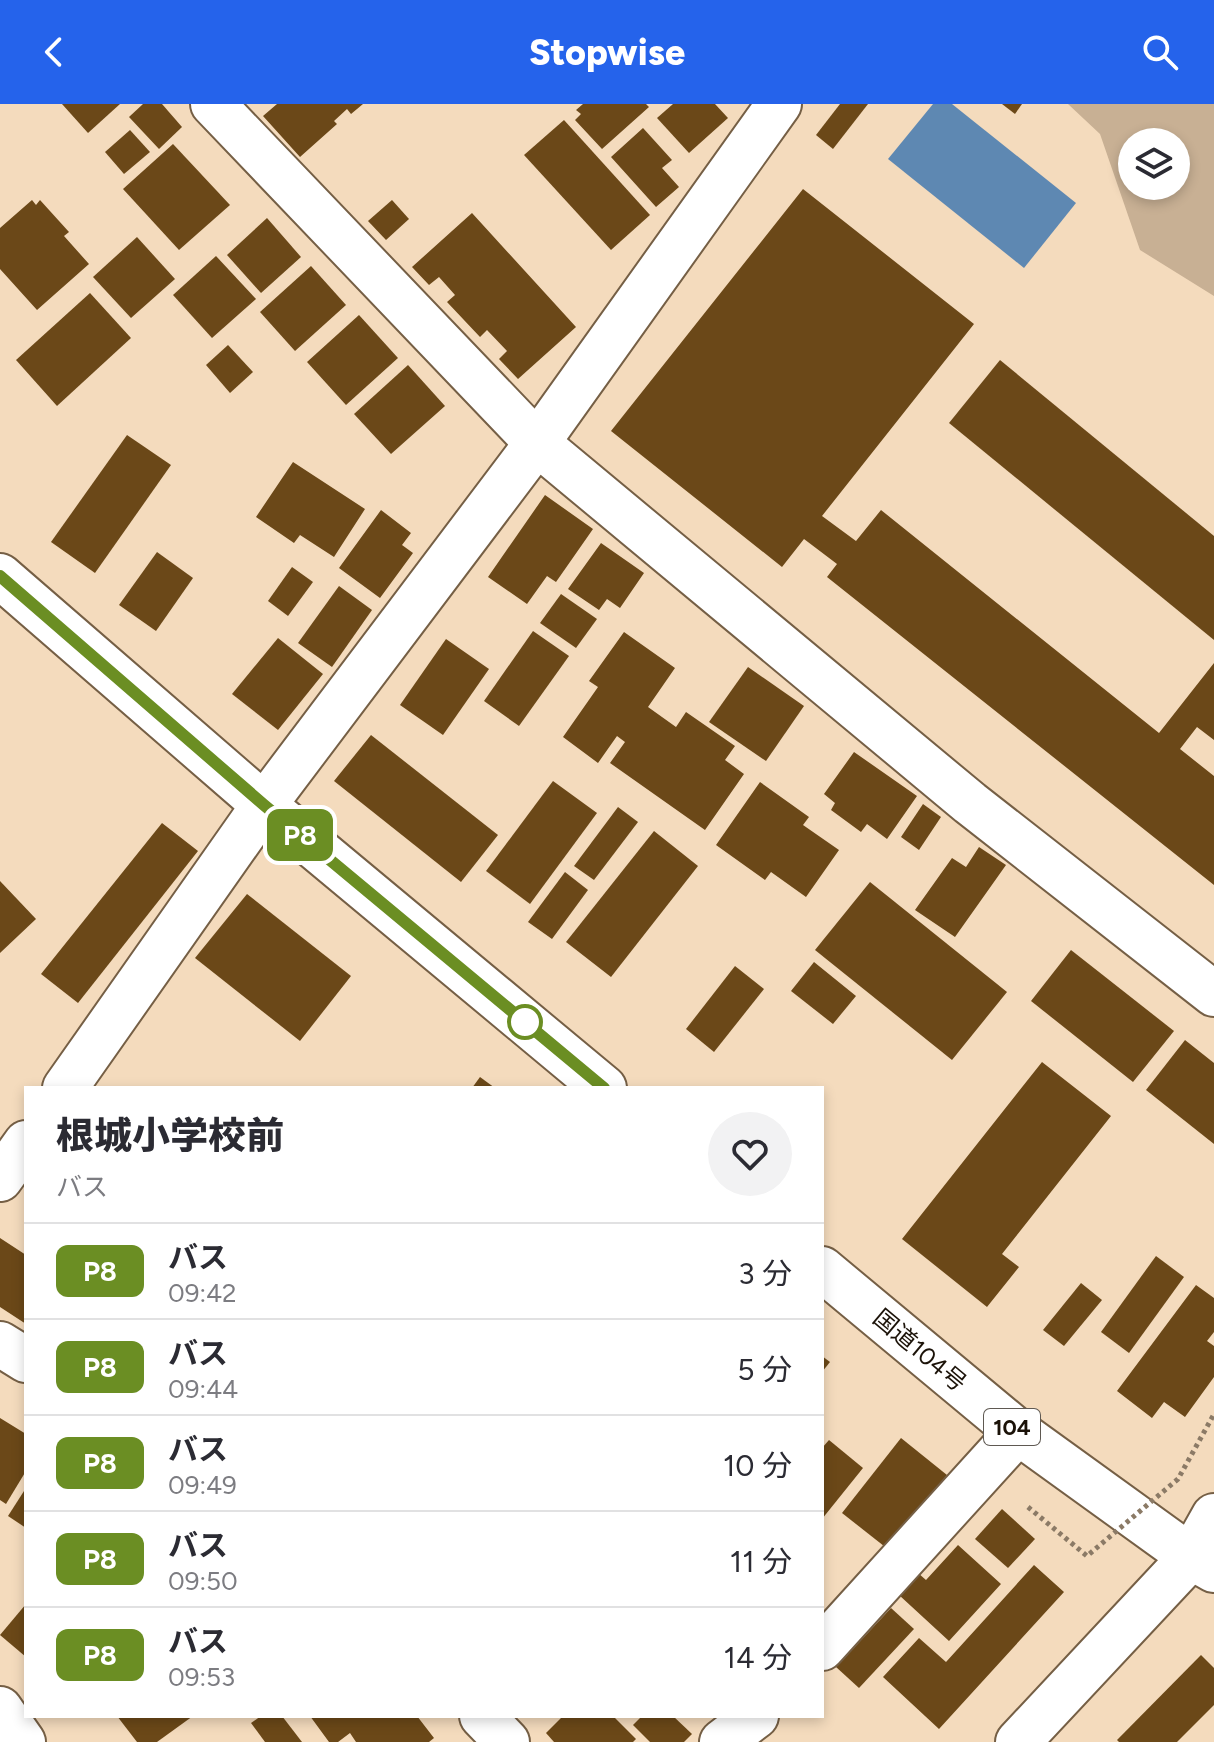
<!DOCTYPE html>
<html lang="ja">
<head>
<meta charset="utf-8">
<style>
	:root { --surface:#fff; --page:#f2f2f3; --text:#2b2b33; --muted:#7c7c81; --line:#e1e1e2; --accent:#2563eb }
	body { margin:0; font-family:Figtree,"Noto Sans JP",sans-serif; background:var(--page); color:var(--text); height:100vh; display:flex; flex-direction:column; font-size:30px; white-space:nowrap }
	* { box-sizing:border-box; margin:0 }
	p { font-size:26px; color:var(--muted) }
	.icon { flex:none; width:44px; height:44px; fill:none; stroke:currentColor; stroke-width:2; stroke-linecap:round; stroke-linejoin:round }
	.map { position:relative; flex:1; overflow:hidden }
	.sheet { position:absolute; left:24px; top:982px; width:800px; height:632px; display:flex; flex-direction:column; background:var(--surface); border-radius:0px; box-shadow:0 4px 12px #0003 }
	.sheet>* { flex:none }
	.badge { padding:0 16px; border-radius:12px; font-size:28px; line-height:52px }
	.buttons { position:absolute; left:1118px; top:24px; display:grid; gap:16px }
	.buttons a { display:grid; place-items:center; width:72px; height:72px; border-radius:50%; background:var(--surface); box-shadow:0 4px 12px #0003; font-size:40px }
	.map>.badge { position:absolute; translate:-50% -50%; box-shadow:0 0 0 4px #fff }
	.round { display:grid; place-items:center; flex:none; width:84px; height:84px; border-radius:42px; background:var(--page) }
	.headline { display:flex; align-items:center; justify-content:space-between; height:136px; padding:0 32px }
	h1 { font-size:38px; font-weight:800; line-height:60px }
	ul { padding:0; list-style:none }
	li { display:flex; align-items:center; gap:24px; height:96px; padding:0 32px; border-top:2px solid var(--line) }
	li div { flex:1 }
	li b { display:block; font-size:30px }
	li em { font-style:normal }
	li .badge { min-width:88px; font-weight:700; text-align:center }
	header { display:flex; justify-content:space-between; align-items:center; height:104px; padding:0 32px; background:var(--accent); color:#fff; font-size:36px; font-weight:800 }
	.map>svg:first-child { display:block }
	.green { fill:#c8b094; fill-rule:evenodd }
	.water { fill:#5e88b2 }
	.building { fill:#6b4818 }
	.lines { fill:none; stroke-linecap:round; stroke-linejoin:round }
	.minor-casing { stroke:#755f45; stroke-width:48 }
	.highway-casing { stroke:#755f45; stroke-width:48 }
	.minor { stroke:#fff; stroke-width:44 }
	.highway { stroke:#fff; stroke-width:44 }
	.path-bridge { stroke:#8b7a66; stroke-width:5; stroke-dasharray:4 4; stroke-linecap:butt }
	.line-casing { stroke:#fff; stroke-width:18 }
	.line { stroke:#6b8e23; stroke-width:12 }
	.stop-dot { fill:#fff; stroke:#6b8e23; stroke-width:4 }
	.labels { text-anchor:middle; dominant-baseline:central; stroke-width:8; stroke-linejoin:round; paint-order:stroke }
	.shield { fill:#fff; stroke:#5f5952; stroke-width:2 }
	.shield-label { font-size:22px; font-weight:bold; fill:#1b1208 }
	.street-label { font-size:24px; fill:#1b1208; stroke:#fff }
</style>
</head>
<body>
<header><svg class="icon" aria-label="back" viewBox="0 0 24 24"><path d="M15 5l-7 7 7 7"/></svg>Stopwise<svg class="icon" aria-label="search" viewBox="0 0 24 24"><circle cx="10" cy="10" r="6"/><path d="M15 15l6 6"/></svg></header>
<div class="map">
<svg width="1214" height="1638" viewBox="0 0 1214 1638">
	<rect width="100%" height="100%" fill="#f4dbbd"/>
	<!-- green -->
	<path class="green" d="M1068,0H1214V192L1140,146L1100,30ZM1132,38H1176V82H1132Z"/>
	<!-- water -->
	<polygon class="water" points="933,0 952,0 1076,99 1024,164 888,55"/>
	<!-- building -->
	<g class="building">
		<polygon points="62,0 120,0 88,29"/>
		<polygon points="143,0 162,0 182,23 159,45 129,13"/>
		<polygon points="277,0 363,0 351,10 347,5 334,17 337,20 300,53 263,12"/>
		<polygon points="583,0 646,0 649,3 602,45 575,16 581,10 576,6"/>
		<polygon points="673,0 715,0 728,14 689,49 657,14"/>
		<polygon points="840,0 868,0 833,45 816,31"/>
		<polygon points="1002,0 1022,0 1015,10"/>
		<polygon points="564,16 650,111 611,146 524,51"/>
		<polygon points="643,24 672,56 662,64 679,83 656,103 611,53"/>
		<polygon points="130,26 150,48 124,70 105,48"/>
		<polygon points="173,40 230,101 179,146 123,85"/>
		<polygon points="803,85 974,220 822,412 856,437 881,406 1159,629 1214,559 1214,636 1197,623 1180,645 1214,672 1214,781 827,473 837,460 804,435 782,463 611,327"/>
		<polygon points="32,96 36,101 40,96 69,128 64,132 89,160 37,206 0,165 0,124"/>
		<polygon points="392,96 409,115 386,136 368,117"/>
		<polygon points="472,109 576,223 518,275 499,255 507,247 487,226 480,233 447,198 455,191 439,173 429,181 412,163"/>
		<polygon points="267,114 301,153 261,189 227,151"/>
		<polygon points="137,133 175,175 131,214 93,173"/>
		<polygon points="216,152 256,195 212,234 173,191"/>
		<polygon points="311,162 346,201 295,247 260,208"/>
		<polygon points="90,189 131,234 57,302 16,256"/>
		<polygon points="359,211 398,254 346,301 307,258"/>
		<polygon points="228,241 253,268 230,289 206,261"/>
		<polygon points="1000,256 1214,432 1214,536 949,319"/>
		<polygon points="408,261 445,302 391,350 354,310"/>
		<polygon points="127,331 171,361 95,469 51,438"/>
		<polygon points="293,358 365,405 334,453 300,431 294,439 256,413"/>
		<polygon points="545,391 593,425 556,478 547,472 527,500 488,473"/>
		<polygon points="381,406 411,429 402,441 413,449 380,494 339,464"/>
		<polygon points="601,439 644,469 620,504 607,495 599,506 568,485"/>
		<polygon points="157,448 193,474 156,527 119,501"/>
		<polygon points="292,463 313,478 288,512 268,497"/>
		<polygon points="339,482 372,506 332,563 298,539"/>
		<polygon points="561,490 597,515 576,544 540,519"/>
		<polygon points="533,527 569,552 519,622 484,597"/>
		<polygon points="624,528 675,564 648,603 676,623 686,608 735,642 725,656 744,670 705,726 610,659 625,638 617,632 598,659 563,633 598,583 589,577"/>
		<polygon points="278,534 323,570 278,626 232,590"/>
		<polygon points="446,535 489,565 443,631 400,601"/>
		<polygon points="748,563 804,602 766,657 709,618"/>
		<polygon points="371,631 498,731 461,778 334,677"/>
		<polygon points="854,648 917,692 887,735 867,720 861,728 831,706 835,699 824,690"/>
		<polygon points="553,677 597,709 530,800 486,767"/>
		<polygon points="760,678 809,713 803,721 839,746 806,793 771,768 765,776 716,741"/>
		<polygon points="923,700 941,713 919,746 901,733"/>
		<polygon points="618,703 638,718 594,776 574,762"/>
		<polygon points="162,719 198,747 78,899 41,870"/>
		<polygon points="654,727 698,762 611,873 566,838"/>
		<polygon points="979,743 1006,761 955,833 915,806 952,754 966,763"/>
		<polygon points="565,768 588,786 552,835 528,818"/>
		<polygon points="0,777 36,815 0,849"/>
		<polygon points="870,778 1007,888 952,956 815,846"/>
		<polygon points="247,790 351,872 300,937 195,854"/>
		<polygon points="1071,846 1174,927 1133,978 1031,897"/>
		<polygon points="814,858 856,892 833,920 791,887"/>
		<polygon points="735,862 764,885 714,948 686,925"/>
		<polygon points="1185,936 1214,959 1214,1040 1146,986"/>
		<polygon points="1042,958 1111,1012 1002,1150 1019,1163 987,1203 902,1135"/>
		<polygon points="480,973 495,984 472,984"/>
		<polygon points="0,1134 26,1151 26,1220 0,1203"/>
		<polygon points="1156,1152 1184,1173 1129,1249 1101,1228"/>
		<polygon points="1081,1179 1102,1196 1064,1242 1043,1226"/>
		<polygon points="1196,1181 1214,1194 1214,1228 1207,1237 1214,1242 1214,1273 1185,1313 1164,1298 1152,1314 1117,1287"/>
		<polygon points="822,1252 830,1258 822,1268"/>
		<polygon points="0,1314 26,1330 26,1367 6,1400 0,1396"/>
		<polygon points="901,1334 947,1371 889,1446 842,1409"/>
		<polygon points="829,1336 863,1364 822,1415 822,1344"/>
		<polygon points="24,1387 26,1388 26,1424 8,1412"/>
		<polygon points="1002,1405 1035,1435 1008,1464 975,1435"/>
		<polygon points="958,1441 1001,1480 949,1537 899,1491 918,1469 926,1476"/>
		<polygon points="1034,1461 1064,1488 939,1625 883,1573 919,1534 946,1558"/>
		<polygon points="26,1500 26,1553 0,1531"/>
		<polygon points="891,1504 914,1525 859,1584 836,1563"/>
		<polygon points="1201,1551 1214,1564 1214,1601 1177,1638 1119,1638 1117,1636"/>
		<polygon points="117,1612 193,1612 157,1638 137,1638"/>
		<polygon points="261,1612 282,1612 302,1638 265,1638 251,1619"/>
		<polygon points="310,1612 417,1612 434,1634 429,1638 356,1638 350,1629 338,1638 329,1638"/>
		<polygon points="563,1612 613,1612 636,1635 633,1638 554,1638 546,1629"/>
		<polygon points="642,1612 673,1612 692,1630 684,1638 650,1638 633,1621"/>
	</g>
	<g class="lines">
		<!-- minor casing -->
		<g class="minor-casing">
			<g id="minor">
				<polyline points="213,0 537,339 970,699 1214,890"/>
				<polyline points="65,984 264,701 537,339 779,0"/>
				<polyline points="0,1075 26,1039"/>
				<polyline points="0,1240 26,1256"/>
				<polyline points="822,1544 1018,1328"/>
				<polyline points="0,1605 23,1638"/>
				<polyline points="482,1612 507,1638"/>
				<polyline points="722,1638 756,1612"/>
				<polyline points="1018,1638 1191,1453 1214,1412"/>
			</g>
		</g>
		<!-- highway casing -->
		<g class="highway-casing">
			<g id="highway">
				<polyline points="0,472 264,701 604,984"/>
				<polyline points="822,1165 1018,1328 1191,1453 1214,1466"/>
			</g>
		</g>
		<!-- minor -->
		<use href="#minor" class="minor"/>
		<!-- highway -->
		<use href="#highway" class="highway"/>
		<!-- path-bridge -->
		<polyline class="path-bridge" points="1028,1403 1087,1452 1178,1375 1214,1310"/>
	</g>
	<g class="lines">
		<!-- line casing -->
		<g class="line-casing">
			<polyline id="line" points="0,472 264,701 604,984"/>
		</g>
		<!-- line -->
		<use href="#line" class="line"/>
	</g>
	<!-- markers -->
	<circle class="stop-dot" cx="525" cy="918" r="16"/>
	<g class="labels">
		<!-- shield labels -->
		<rect class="shield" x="984" y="1305" width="56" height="36" rx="6"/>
		<g class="shield-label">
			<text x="1012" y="1323">104</text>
		</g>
		<!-- street labels -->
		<g class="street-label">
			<text transform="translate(920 1246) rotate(40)">国道104号</text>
		</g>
	</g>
</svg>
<div class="buttons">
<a><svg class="icon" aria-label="layers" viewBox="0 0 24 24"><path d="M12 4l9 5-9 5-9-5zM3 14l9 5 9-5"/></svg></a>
</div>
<b class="badge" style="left:300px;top:731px;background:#6b8e23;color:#fff">P8</b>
<section class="sheet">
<div class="headline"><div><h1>根城小学校前</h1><p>バス</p></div><a class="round"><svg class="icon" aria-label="heart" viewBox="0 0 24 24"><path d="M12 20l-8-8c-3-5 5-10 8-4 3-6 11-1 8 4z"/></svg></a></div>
<ul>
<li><span class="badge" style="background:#6b8e23;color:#fff">P8</span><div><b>バス</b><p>09:42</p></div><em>3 分</em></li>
<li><span class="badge" style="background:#6b8e23;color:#fff">P8</span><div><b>バス</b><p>09:44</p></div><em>5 分</em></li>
<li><span class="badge" style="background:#6b8e23;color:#fff">P8</span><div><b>バス</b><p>09:49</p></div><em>10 分</em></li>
<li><span class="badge" style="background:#6b8e23;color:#fff">P8</span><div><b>バス</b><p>09:50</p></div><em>11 分</em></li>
<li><span class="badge" style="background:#6b8e23;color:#fff">P8</span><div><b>バス</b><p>09:53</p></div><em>14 分</em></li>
</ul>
</section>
</div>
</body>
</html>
